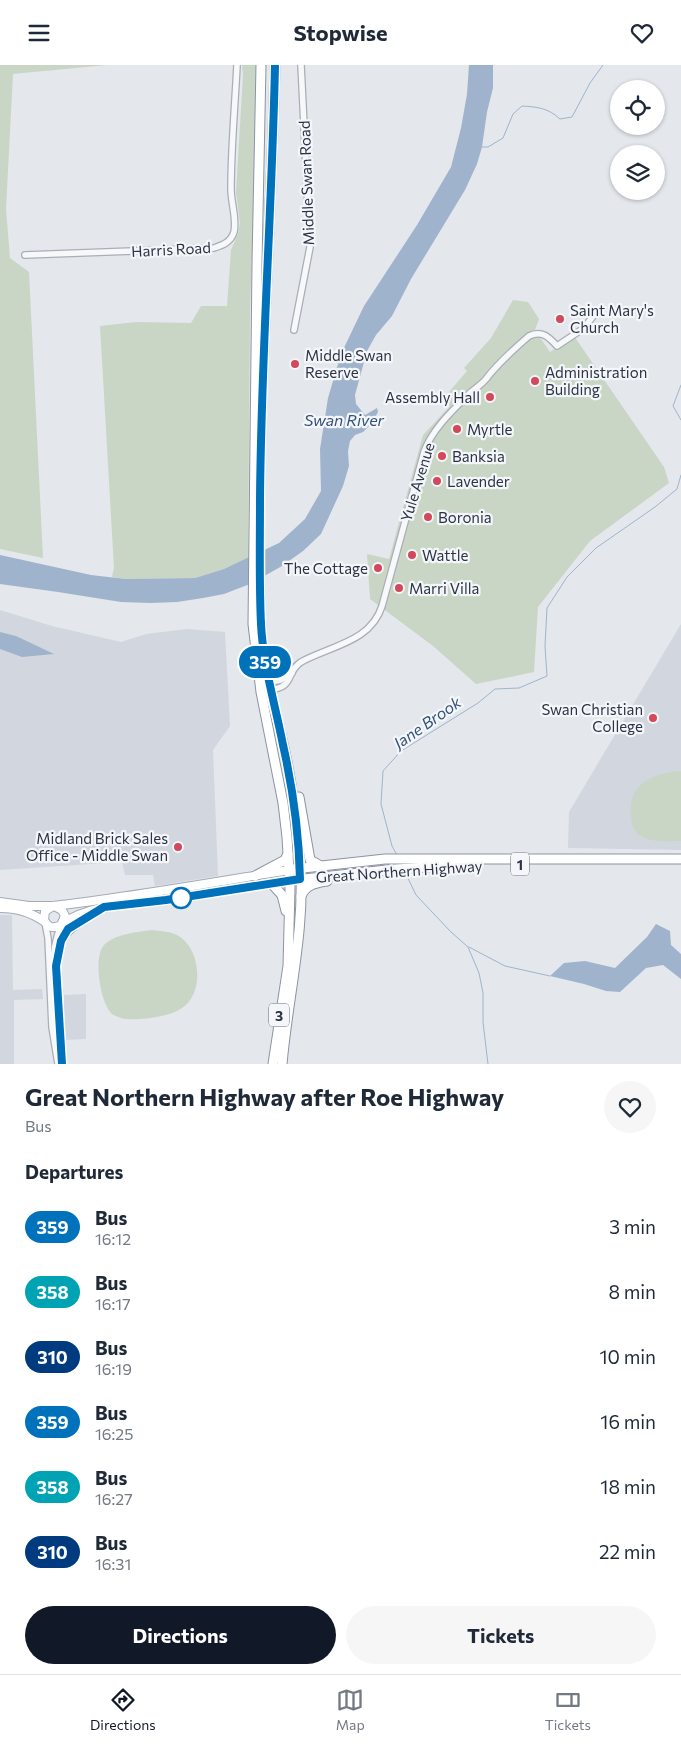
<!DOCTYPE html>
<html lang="en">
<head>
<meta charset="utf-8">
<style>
	:root { --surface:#fff; --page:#f6f6f7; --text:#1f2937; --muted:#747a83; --line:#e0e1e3; --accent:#111827 }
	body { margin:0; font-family:Commissioner,sans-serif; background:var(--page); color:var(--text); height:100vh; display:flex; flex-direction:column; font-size:19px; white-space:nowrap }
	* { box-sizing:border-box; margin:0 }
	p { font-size:16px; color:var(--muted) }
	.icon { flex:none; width:28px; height:28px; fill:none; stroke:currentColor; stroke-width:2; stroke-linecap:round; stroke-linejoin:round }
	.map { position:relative; height:999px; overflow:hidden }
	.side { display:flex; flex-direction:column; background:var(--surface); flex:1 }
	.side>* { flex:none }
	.badge { padding:0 10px; border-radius:16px; font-size:18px; line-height:32px }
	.tools { position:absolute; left:610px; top:15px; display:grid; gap:10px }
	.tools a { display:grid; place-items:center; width:55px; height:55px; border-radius:50%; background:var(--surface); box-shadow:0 1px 4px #0004; font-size:25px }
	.map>.badge { position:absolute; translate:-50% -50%; box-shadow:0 0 0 2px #fff }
	h2 { padding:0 25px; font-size:19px; line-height:45px }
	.round { display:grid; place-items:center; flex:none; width:52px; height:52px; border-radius:26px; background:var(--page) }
	.headline { display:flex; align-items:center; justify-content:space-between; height:85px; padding:0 25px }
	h1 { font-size:24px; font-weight:700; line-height:38px }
	.cta { display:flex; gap:10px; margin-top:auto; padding:10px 25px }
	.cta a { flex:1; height:58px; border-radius:30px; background:var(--accent); color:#fff; font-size:20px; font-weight:700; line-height:58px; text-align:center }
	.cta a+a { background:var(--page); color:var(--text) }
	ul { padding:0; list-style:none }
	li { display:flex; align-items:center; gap:15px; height:65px; padding:0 25px }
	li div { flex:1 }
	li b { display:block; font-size:19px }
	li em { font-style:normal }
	li .badge { min-width:55px; font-weight:700; text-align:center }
	header { display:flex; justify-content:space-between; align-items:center; height:65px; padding:0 25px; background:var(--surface); font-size:22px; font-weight:700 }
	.tabs { display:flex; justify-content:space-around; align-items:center; height:70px; border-top:1px solid var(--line); background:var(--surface); font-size:14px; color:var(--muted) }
	.tabs a { display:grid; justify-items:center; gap:2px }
	.tabs .current { color:var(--accent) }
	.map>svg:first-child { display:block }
	.built { fill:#d2d6de }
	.green { fill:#c9d6c5 }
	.water { fill:#9fb4cc }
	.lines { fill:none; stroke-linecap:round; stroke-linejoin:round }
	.stream { stroke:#9fb4cc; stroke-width:1 }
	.minor-casing { stroke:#a9aeb7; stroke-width:8 }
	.major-casing { stroke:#a3abb8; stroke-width:10 }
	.highway-casing { stroke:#8b94a3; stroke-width:11 }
	.minor { stroke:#f7f8fa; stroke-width:5.5 }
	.major { stroke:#fff; stroke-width:8 }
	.highway { stroke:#fff; stroke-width:9 }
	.line-casing { stroke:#fff; stroke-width:11 }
	.line { stroke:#0072bc; stroke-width:8 }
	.poi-dot { fill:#d1495b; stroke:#f4f6f9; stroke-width:2 }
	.stop-dot { fill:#fff; stroke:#0072bc; stroke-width:2.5 }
	.labels { text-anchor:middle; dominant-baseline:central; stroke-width:4.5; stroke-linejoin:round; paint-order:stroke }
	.shield { fill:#f4f6f9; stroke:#676e7b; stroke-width:1 }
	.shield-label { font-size:14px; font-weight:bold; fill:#2b3445 }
	.street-label { font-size:15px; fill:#2b3445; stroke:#f4f6f9 }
	.poi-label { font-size:15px; fill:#2b3445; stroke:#f4f6f9; text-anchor:start }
	.water-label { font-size:16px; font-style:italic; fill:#34527a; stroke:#f4f6f9 }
</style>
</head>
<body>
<header><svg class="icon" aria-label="menu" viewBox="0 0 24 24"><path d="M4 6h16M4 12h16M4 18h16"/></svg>Stopwise<svg class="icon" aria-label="heart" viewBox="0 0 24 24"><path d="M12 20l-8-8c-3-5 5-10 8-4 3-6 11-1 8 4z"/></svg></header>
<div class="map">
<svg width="681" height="999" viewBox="0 0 681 999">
	<rect width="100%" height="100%" fill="#e4e7ec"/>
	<!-- built -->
	<g class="built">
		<polygon points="0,545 52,561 121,577 146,569 187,564 225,567 230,661 213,685 218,811 155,821 153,810 125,810 122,797 0,805"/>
		<polygon points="681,559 681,785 568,783 569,747"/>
		<polygon points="0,850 12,850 13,925 42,924 43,934 14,935 14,999 0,999"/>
		<polygon points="86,929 86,974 63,975 64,930"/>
	</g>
	<!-- green -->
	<g class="green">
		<polygon points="0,0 107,0 13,9 6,144 10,193 29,207 43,493 0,484"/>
		<polygon points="242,0 259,0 255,48 257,49 250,246 248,493 224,504 195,513 126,514 112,512 114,503 100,261 136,257 191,258 201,241 227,241 231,185 238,169 240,158 236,127 243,10"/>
		<polygon points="513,235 528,237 539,254 535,265 550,287 574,271 664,402 669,418 590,476 538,542 534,607 476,619 433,581 370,534 367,489 389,494 423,370 450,341 443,334 467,306 464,303 491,273"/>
		<path d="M681,706V776C668,776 650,778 639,770C634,766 631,758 631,752C627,719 652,708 681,706Z"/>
		<path d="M151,865C160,866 169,866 177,870C201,883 205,928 182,943C170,952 141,955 126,954C122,954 115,951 112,949C100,938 93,892 104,880C115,869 137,867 151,865Z"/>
	</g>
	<!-- water -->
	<g class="water">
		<polygon points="469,0 493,0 493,23 487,47 482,82 477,99 465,125 411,214 392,251 376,270 367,286 355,330 356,339 365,350 377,343 378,347 372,358 363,367 355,370 350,376 348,386 349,401 343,421 321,469 303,486 282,501 250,519 224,529 203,533 177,537 150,538 121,537 58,527 0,519 0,490 91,510 126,514 195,513 224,504 279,478 305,454 321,426 320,384 328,333 341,289 364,241 417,160 451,102 461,63 467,29"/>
		<polygon points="0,567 16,571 54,589 22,592 0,584"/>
		<polygon points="656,859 670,866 671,880 681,889 681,914 663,900 646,903 620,927 606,926 584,919 550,911 564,898 585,896 615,903 647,872"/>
	</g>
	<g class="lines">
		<!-- stream -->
		<g class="stream">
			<path d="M482,82H488L503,73L513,49L522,41C538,42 548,43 560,54L572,52L590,18L603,0"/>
			<polyline points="681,320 673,341 681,355"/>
			<polyline points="397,790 392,781 381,739 383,706 401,686 478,638 495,624 519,623 547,611 545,581 547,543 567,512 596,483 655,442 677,424 681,410"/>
			<polyline points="405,807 416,830 451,867 468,882 479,908 483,928 483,957 488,999"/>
			<polyline points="469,882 505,901 550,911"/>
		</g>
		<!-- minor casing -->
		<g class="minor-casing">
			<g id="minor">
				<path d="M25,190L214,183C223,180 231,177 234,167C237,154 231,138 231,124C231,83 235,41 237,0"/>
				<polyline points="294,265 310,182 301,0"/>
				<polyline points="266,618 281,615 292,608"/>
				<path d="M268,625C296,623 285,607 301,597C330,581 371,577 382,541L424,387C432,364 454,344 471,327C476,323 482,319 486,314C498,298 514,284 529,271C542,265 549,272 557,281L584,263L597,246"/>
				<polyline points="45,858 48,873 52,962 58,999"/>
				<path d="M61,860C56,873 53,886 53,900L56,901L62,999"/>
			</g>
		</g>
		<!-- major casing -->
		<g class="major-casing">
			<g id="major">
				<polyline points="0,837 29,841 53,841"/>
				<path d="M54,841L62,845L65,851L61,860C54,864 48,863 44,855L45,846L53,841C132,832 210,818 289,805"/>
				<path d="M0,843C17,843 31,847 45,857"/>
				<path d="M63,858C94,838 132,840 168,835C208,829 249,821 290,816"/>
				<path d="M56,901C58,867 69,864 96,847"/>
			</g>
		</g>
		<!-- highway casing -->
		<g class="highway-casing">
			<g id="highway">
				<polyline points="261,0 257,198 253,559 261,627 283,738 287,772 290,823 288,901 273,999"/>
				<path d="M275,0C271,178 256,356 260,535C260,563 263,592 268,620C272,640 279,659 283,679C292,716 296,755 300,793C306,863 288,930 282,999"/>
				<polyline points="299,732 310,795 319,800"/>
				<polyline points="294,804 385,794 681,794"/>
				<polyline points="255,811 285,795 288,789"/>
				<polyline points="295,815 396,804 476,799"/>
				<polyline points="272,819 282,830 286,846"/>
				<path d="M301,831C306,819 316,818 327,816"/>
			</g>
		</g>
		<!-- minor -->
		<use href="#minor" class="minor"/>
		<!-- major -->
		<use href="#major" class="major"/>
		<!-- highway -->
		<use href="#highway" class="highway"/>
	</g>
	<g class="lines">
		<!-- line casing -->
		<g class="line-casing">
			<path id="line" d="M62,999L56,901L61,876L68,864L104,842L166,835L300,814C299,769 293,724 283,680C275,639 263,600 261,559C259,518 260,476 260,435C261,290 272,145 275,0"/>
		</g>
		<!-- line -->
		<use href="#line" class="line"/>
	</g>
	<!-- markers -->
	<g class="poi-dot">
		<circle cx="560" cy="254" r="5"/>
		<circle cx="295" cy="299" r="5"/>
		<circle cx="535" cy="316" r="5"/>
		<circle cx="490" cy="332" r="5"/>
		<circle cx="457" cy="364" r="5"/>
		<circle cx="442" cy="391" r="5"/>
		<circle cx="437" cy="416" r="5"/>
		<circle cx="428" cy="452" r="5"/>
		<circle cx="412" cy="490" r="5"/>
		<circle cx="378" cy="503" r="5"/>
		<circle cx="399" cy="523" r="5"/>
		<circle cx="653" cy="653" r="5"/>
		<circle cx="178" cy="782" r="5"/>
	</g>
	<circle class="stop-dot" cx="181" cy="833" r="10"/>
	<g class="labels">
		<!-- shield labels -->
		<g class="shield">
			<rect x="511" y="787.5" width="18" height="23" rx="4"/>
			<rect x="269" y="938.5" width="20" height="23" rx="4"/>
		</g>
		<g class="shield-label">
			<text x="520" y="799">1</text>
			<text x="279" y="950">3</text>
		</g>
		<!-- street labels -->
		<g class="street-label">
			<text transform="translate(306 118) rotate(-92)">Middle Swan Road</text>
			<text transform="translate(171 184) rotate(-3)">Harris Road</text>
			<text transform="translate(417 417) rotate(-73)">Yule Avenue</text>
			<text transform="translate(399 806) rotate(-4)">Great Northern Highway</text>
		</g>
		<!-- poi labels -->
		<g class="poi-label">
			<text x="570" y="245">Saint Mary's<tspan x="570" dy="17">Church</tspan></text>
			<text x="305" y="290">Middle Swan<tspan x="305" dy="17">Reserve</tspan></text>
			<text x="545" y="307">Administration<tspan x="545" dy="17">Building</tspan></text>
			<text x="480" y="332" text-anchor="end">Assembly Hall</text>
			<text x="467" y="364">Myrtle</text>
			<text x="452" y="391">Banksia</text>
			<text x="447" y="416">Lavender</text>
			<text x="438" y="452">Boronia</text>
			<text x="422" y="490">Wattle</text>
			<text x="368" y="503" text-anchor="end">The Cottage</text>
			<text x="409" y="523">Marri Villa</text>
			<text x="643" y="644" text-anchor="end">Swan Christian<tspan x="643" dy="17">College</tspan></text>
			<text x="168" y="773" text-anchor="end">Midland Brick Sales<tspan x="168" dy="17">Office - Middle Swan</tspan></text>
		</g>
		<!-- water labels -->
		<g class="water-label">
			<text x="344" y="354">Swan River</text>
			<text transform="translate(427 657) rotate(-35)">Jane Brook</text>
		</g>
	</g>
</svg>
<div class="tools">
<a><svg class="icon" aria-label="locate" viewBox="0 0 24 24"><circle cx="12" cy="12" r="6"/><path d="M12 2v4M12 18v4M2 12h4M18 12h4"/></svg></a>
<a><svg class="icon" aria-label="layers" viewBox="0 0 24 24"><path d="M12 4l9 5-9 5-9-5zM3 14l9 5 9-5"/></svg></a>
</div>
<b class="badge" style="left:265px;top:597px;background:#0072bc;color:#fff">359</b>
</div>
<section class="side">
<div class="headline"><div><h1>Great Northern Highway after Roe Highway</h1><p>Bus</p></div><a class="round"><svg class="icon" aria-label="heart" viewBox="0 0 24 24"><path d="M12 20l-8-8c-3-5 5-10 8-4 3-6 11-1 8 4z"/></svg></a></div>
<h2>Departures</h2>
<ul>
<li><span class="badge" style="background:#0072bc;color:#fff">359</span><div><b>Bus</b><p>16:12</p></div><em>3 min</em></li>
<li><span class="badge" style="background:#00a3b4;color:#fff">358</span><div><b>Bus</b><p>16:17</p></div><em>8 min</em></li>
<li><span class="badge" style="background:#003b80;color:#fff">310</span><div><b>Bus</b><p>16:19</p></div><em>10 min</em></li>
<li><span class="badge" style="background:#0072bc;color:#fff">359</span><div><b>Bus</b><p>16:25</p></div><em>16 min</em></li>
<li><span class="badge" style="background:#00a3b4;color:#fff">358</span><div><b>Bus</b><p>16:27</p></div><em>18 min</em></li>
<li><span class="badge" style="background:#003b80;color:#fff">310</span><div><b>Bus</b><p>16:31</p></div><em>22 min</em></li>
</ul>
<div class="cta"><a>Directions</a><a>Tickets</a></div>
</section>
<nav class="tabs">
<a class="current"><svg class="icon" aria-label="directions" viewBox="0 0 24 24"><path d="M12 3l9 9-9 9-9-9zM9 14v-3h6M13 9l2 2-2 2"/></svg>Directions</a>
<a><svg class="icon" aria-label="map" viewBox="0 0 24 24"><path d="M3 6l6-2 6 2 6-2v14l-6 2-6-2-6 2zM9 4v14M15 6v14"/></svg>Map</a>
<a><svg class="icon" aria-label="tickets" viewBox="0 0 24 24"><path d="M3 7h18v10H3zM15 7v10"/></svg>Tickets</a>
</nav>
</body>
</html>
